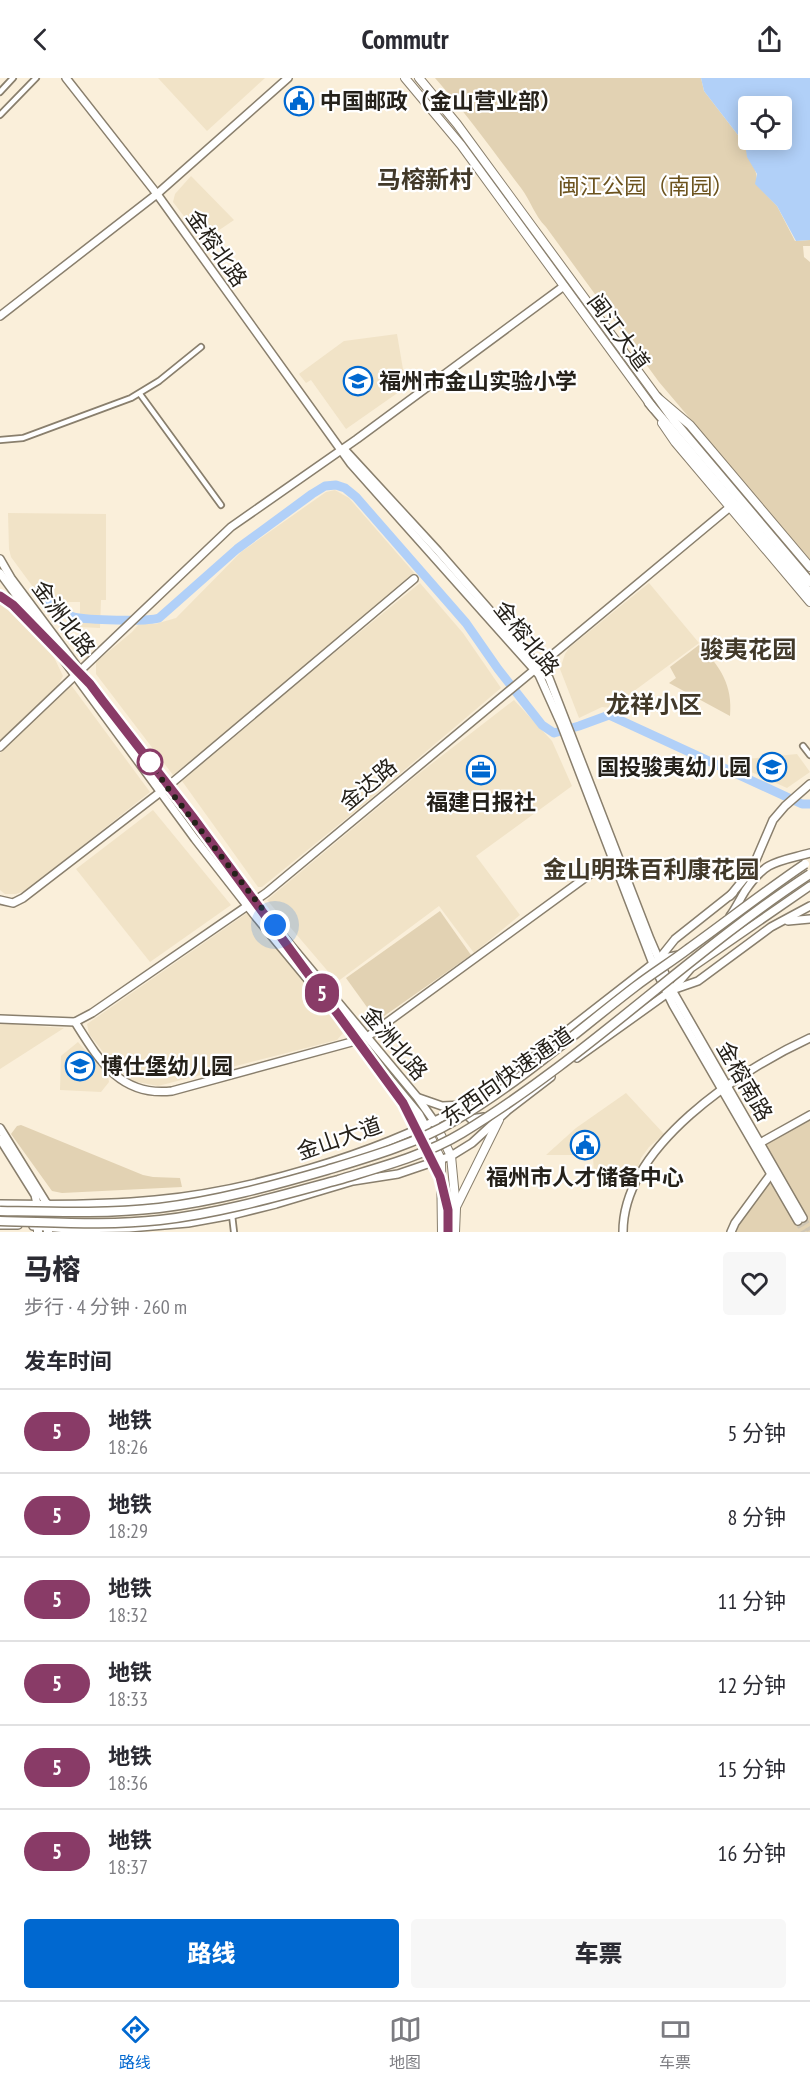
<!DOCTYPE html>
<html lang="zh">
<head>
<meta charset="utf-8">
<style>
	:root { --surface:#fff; --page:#f7f7f7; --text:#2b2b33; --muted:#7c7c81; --line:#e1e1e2; --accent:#0068d0 }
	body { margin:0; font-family:"PT Sans Narrow","Noto Sans SC",sans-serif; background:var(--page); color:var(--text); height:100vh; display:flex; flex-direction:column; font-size:22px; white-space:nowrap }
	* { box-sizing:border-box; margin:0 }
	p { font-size:20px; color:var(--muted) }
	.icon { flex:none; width:33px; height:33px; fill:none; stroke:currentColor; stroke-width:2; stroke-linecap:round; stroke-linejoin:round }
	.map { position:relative; height:1154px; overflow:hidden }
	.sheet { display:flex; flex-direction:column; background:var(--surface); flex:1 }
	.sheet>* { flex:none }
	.badge { padding:0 12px; border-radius:20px; font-size:21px; line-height:39px }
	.fabs { position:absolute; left:738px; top:18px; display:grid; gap:12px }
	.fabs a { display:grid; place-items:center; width:54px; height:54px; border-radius:6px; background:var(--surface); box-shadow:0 3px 15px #0003; font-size:30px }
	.you { position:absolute; width:30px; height:30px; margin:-15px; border:4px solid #fff; border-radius:50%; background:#1a73e8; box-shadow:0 0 0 9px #1a73e833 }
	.map>.badge { position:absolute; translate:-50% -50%; box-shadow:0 0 0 3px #fff }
	h2 { padding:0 24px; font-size:22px; line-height:54px }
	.round { display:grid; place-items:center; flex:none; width:63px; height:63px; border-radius:6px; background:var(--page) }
	.headline { display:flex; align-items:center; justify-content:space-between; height:102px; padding:0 24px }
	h1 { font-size:28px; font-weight:800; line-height:45px }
	.button { display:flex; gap:12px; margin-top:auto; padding:12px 24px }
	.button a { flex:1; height:69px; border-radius:6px; background:var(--accent); color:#fff; font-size:24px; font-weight:800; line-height:69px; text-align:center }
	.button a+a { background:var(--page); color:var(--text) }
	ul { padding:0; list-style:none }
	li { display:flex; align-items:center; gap:18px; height:84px; padding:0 24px; border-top:2px solid var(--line) }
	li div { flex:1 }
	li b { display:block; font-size:22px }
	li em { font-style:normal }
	li .badge { min-width:66px; font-weight:700; text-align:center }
	header { display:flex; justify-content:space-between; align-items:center; height:78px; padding:0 24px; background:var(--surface); font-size:27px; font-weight:800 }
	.dock { display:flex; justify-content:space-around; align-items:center; height:84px; border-top:2px solid var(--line); background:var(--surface); font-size:16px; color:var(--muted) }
	.dock a { display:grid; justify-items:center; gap:3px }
	.dock .on { color:var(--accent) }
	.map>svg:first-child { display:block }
	.built { fill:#f1e3c7 }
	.green { fill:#e2d2b3 }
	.water { fill:#b1d0f8 }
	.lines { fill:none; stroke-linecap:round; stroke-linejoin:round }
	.river { stroke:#b1d0f8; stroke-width:9 }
	.secondary-tunnel { stroke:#cfc6b4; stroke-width:7; stroke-dasharray:7 3.5; stroke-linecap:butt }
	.street-casing { stroke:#897f6d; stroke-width:8 }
	.secondary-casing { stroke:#897f6d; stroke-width:10 }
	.primary-casing { stroke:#897f6d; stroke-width:10 }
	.highway-casing { stroke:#897f6d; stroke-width:11 }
	.street { stroke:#fff; stroke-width:4.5 }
	.secondary { stroke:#fff; stroke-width:7 }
	.primary { stroke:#fff; stroke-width:8 }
	.highway { stroke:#fff; stroke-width:8 }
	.highway-bridge-casing { stroke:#897f6d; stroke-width:11; stroke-linecap:butt }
	.highway-bridge { stroke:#fff; stroke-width:8 }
	.line-casing { stroke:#fff; stroke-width:14 }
	.line { stroke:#893b67; stroke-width:9 }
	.walk { stroke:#25211a; stroke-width:6; stroke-dasharray:0 10.8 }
	.stop-dot { fill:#fff; stroke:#893b67; stroke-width:3 }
	.labels { text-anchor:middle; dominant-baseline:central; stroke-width:4.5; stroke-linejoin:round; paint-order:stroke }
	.poi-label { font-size:22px; font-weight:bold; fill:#25211a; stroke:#fff; text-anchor:start }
	.park-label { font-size:22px; fill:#6c531e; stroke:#fff }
	.street-label { font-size:22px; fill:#25211a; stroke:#fff }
	.neighbourhood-label { font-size:24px; font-weight:bold; fill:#423929; stroke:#fff }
</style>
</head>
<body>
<header><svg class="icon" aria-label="back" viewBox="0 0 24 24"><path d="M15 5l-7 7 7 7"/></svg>Commutr<svg class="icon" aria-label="share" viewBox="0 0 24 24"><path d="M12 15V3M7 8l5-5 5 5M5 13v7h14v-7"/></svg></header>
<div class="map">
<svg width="810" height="1154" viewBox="0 0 810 1154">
	<rect width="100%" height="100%" fill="#faefda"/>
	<!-- built -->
	<g class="built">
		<polygon points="158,0 265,0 207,53"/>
		<polygon points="191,98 234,142 203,163 173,124 175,116"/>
		<polygon points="397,256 406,309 346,351 311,302 306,305 299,296 344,263"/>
		<polygon points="335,412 349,420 416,497 173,697 96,596 96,584 132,554 139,546 155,546 176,540 241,474 326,414"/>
		<polygon points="8,435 106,436 106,522 101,522 100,550 80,549 80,524 59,524 51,518 50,513 36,513 11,479 9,471"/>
		<polygon points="420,505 463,555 501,610 363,727 262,809 258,809 182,703 317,589"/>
		<polygon points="649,505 699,565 611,630 602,629 579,640 560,591 565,576 569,570"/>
		<polygon points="12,522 39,561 51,573 63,598 56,611 0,663 0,526"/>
		<polygon points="71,607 150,714 27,812 16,816 5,816 0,812 0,675"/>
		<polygon points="514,622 552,663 572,708 476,778 520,837 474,875 439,828 337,904 267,822 417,697"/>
		<polygon points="797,676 810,694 787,710 727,683"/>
		<polygon points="153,732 231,827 150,884 76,791"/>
		<polygon points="247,835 345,951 343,955 337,962 158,1008 132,1003 114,988 89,956 87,946"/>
		<polygon points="0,945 64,950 0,991"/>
		<polygon points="78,964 108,998 109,1004 101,1014 60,1012 61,978"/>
		<polygon points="626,1015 664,1056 649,1069 641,1080 635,1100 594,1098 593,1077 546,1077 576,1050"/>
	</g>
	<!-- green -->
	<g class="green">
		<path d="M435,0H701L704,13L741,61L748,59V62H756L745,65C747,81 760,92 756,106L777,128L795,163L810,162V168H803L804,179L810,184V482L659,304L546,149C534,137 531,123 521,110C493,73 466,35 435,0Z"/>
		<path d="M699,567C720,588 733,607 730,638L669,605L676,600L670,589Z"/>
		<polygon points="440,833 471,877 377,943 346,900"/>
		<polygon points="810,1042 810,1154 727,1154 734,1139 763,1100 780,1091 765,1067"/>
		<polygon points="21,1047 143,1097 153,1099 180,1100 182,1109 62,1115 52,1113 11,1056 17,1048"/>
	</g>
	<!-- water -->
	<polygon class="water" points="701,0 810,0 810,162 796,163 777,128 755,106 757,96 747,79 745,65 756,62 782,62 782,28 748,28 748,59 741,61 704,13"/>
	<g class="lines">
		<!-- river -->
		<g class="river">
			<path d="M42,518C51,526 62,536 74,539C87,542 147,544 159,540L237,471L312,416L325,408L336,407L345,410L356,419L466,545L498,591L542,647L554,655L579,648L609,637L802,726H810"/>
			<polyline points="0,522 7,521"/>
		</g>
		<!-- secondary-tunnel -->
		<g class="secondary-tunnel">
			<polyline points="803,1140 810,1152"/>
			<polyline points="798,1143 804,1154"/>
		</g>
		<!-- street casing -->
		<g class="street-casing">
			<g id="street">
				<polyline points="0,14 13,0"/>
				<polyline points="0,37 36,0"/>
				<polyline points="140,316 221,427"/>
				<polyline points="0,362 23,360 131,320 159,303 201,269"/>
				<polyline points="803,668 810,677"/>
				<polyline points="232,1137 234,1154"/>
			</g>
		</g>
		<!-- secondary casing -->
		<g class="secondary-casing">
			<g id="secondary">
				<polyline points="66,0 157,116 351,386 539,597 561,646 653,886 673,927 798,1143"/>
				<polyline points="0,238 157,116 288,0"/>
				<polyline points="344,371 438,473 549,600 650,861 672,912 803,1140"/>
				<polyline points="0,481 11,500 167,709 263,834 417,1019 434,1043"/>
				<polyline points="0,495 195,761 256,839 419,1036 425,1047"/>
				<polyline points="0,669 231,449 357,361 564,208"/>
				<polyline points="730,818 752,791 773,742 785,728 810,706"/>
				<polyline points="0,822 13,825 23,820 167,709 414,501"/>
				<path d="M730,838C736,830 740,821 745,813C766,782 777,784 810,775"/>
				<polyline points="788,843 810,841"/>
				<polyline points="659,881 675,861 733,815"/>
				<polyline points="675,911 698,903 771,849 810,828"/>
				<polyline points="0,941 75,944 92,935 266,815 730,429"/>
				<path d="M75,944C99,982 120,1019 172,1013L359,962"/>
				<polyline points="367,959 615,778"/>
				<polyline points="577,980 672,912 691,890 810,808"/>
				<polyline points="419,1020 442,1028 464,1027 467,1037 471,1041 484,1039"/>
				<polyline points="0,1050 47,1126"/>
				<polyline points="0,1061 35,1117 37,1126"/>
				<polyline points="760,1065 810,1037"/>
				<path d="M0,1126C51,1127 104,1127 155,1122C251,1113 373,1077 458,1031C492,1012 524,986 555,962C590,935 624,908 659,881L679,877"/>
				<polyline points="0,1147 18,1147"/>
				<polyline points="33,1148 67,1151 129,1150 188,1145 232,1137 276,1126 353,1103 398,1096 451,1078 472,1065 508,1032 551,999"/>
				<path d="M623,1154C623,1068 740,992 810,960"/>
				<polyline points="731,1154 735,1145 771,1096"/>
			</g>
		</g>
		<!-- primary casing -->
		<g class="primary-casing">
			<g id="primary">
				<polyline points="405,0 461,67 653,330"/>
				<polyline points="419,0 457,46 657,319 690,347 810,489"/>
				<polyline points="662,345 675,364 810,524"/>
				<polyline points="434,1043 451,1078 456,1130 455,1154"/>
				<polyline points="425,1047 441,1082 442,1154"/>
				<polyline points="37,1126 38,1154"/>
				<polyline points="47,1126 48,1154"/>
				<polyline points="456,1129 499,1042"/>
			</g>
		</g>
		<!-- highway casing -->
		<g class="highway-casing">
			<g id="highway">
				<polyline points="657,319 675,344 810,504"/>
				<polyline points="649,325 810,515"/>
			</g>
		</g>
		<!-- street -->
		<use href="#street" class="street"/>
		<!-- secondary -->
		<use href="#secondary" class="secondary"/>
		<!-- primary -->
		<use href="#primary" class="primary"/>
		<!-- highway -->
		<use href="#highway" class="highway"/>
		<!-- highway-bridge casing -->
		<g class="highway-bridge-casing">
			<g id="highway-bridge">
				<path d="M0,1133C53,1134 106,1136 159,1130C216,1123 272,1108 327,1092C370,1079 415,1066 454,1043C519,1005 576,954 636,908C653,895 671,884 688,871C727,843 765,813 805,786"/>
				<path d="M0,1143C53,1144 107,1148 160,1142C221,1135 279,1118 338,1102C380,1089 424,1078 462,1055C586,980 689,875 810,796"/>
			</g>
		</g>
		<!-- highway-bridge -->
		<use href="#highway-bridge" class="highway-bridge"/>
	</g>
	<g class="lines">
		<!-- line casing -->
		<g class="line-casing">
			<polyline id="line" points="0,518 13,527 90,606 102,622 192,738 403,1025 440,1099 448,1132 448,1154"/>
		</g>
		<!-- line -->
		<use href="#line" class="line"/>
		<!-- walk -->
		<polyline class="walk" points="150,684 167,709 275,847"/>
	</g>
	<!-- icons -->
	<defs>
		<g id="civic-ring" transform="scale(1.5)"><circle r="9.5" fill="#fff" stroke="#0068d0" stroke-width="1.5"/><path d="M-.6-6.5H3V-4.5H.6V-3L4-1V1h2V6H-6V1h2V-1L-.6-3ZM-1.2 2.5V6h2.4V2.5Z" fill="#0068d0"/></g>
		<g id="school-ring" transform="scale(1.5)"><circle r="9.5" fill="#fff" stroke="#0068d0" stroke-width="1.5"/><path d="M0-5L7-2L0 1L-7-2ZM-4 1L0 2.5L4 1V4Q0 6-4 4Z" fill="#0068d0"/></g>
		<g id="office-ring" transform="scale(1.5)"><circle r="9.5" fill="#fff" stroke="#0068d0" stroke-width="1.5"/><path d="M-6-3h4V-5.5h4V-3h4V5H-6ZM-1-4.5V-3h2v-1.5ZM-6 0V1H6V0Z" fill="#0068d0"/></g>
	</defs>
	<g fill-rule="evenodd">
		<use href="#civic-ring" x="299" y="23"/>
		<use href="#school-ring" x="358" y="303"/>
		<use href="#school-ring" x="772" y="689"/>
		<use href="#office-ring" x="481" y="692"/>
		<use href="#school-ring" x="80" y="988"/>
		<use href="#civic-ring" x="585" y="1067"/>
	</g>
	<!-- markers -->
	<circle class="stop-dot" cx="150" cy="684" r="12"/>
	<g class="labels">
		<!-- poi labels -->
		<g class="poi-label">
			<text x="320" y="23">中国邮政（金山营业部）</text>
			<text x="379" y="303">福州市金山实验小学</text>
			<text x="751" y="689" text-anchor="end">国投骏夷幼儿园</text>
			<text x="481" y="724" text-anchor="middle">福建日报社</text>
			<text x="101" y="988">博仕堡幼儿园</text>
			<text x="585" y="1099" text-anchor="middle">福州市人才储备中心</text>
		</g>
		<!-- park labels -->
		<g class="park-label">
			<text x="646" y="108">闽江公园（南园）</text>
		</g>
		<!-- street labels -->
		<g class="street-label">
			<text transform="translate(217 170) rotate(55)">金榕北路</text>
			<text transform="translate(619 254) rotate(54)">闽江大道</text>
			<text transform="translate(64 540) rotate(53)">金洲北路</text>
			<text transform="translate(527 560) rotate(51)">金榕北路</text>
			<text transform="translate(368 706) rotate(-40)">金达路</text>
			<text transform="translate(395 965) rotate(50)">金洲北路</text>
			<text transform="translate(507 998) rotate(-35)">东西向快速通道</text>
			<text transform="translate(745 1003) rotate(60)">金榕南路</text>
			<text transform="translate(339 1060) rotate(-19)">金山大道</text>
		</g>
		<!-- neighbourhood labels -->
		<g class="neighbourhood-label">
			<text x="425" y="101">马榕新村</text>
			<text x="748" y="571">骏夷花园</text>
			<text x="654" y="626">龙祥小区</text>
			<text x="651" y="791">金山明珠百利康花园</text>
		</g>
	</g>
</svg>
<div class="fabs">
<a><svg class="icon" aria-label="locate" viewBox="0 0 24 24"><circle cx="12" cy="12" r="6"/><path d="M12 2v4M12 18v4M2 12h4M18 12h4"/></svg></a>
</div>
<div class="you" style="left:275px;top:847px"></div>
<b class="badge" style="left:322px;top:915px;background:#893b67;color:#fff">5</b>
</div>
<section class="sheet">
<div class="headline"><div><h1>马榕</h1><p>步行 · 4 分钟 · 260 m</p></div><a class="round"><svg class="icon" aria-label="heart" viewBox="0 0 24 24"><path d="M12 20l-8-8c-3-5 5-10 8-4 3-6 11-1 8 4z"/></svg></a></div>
<h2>发车时间</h2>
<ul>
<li><span class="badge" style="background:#893b67;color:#fff">5</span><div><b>地铁</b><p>18:26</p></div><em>5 分钟</em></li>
<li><span class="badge" style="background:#893b67;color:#fff">5</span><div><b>地铁</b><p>18:29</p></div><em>8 分钟</em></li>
<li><span class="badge" style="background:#893b67;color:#fff">5</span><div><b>地铁</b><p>18:32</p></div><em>11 分钟</em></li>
<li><span class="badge" style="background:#893b67;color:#fff">5</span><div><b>地铁</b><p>18:33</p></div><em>12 分钟</em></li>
<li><span class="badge" style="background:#893b67;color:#fff">5</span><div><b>地铁</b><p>18:36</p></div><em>15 分钟</em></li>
<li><span class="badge" style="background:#893b67;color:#fff">5</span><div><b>地铁</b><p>18:37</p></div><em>16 分钟</em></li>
</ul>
<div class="button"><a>路线</a><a>车票</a></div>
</section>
<nav class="dock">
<a class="on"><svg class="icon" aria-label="directions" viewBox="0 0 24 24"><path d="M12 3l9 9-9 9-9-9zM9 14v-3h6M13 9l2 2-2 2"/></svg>路线</a>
<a><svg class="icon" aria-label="map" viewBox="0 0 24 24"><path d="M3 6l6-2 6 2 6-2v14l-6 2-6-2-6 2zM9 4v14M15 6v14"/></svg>地图</a>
<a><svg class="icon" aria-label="tickets" viewBox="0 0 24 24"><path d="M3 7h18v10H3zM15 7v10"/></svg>车票</a>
</nav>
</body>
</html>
